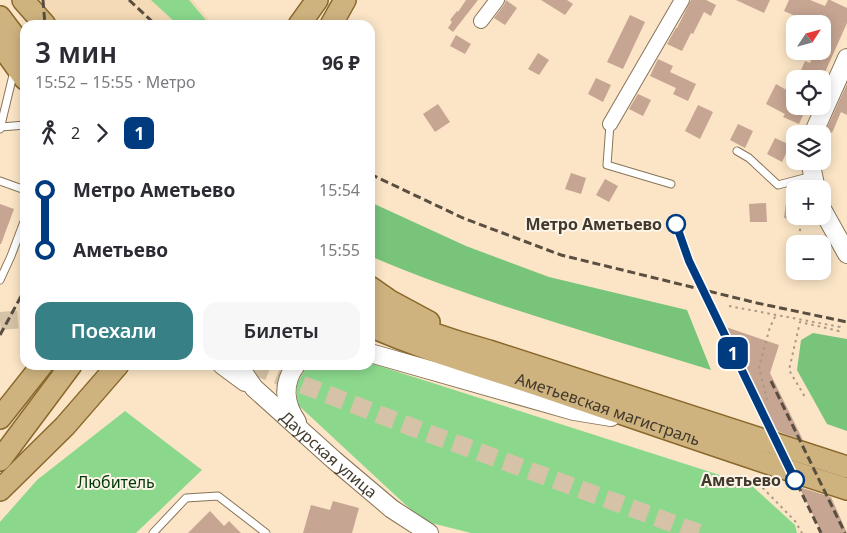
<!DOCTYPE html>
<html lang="ru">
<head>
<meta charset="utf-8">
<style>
	:root { --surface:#fff; --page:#f7f7f7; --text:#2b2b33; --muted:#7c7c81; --accent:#378085 }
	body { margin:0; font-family:"Noto Sans",sans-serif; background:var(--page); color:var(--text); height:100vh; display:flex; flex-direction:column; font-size:19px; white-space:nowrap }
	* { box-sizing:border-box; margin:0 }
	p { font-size:16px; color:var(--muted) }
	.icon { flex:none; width:28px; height:28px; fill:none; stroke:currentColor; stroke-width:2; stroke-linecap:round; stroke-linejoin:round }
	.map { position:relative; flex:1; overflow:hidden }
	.side { position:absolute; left:20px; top:20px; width:355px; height:350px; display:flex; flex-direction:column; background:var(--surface); border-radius:15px; box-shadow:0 2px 12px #0003 }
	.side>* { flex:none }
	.badge { padding:0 10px; border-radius:8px; font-size:18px; line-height:32px }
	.needle { width:32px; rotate:54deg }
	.tools { position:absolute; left:786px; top:15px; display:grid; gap:10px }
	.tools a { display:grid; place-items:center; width:45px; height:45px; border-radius:10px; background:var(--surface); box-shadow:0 2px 12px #0003; font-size:25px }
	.map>.badge { position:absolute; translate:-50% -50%; box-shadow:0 0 0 2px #fff }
	.legs { display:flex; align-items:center; gap:8px; height:55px; padding:0 15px; font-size:16px }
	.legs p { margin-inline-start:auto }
	.summary { display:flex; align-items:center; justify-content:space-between; height:85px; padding:0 15px }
	h1 { font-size:28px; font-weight:600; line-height:38px }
	.button { display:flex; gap:10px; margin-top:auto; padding:10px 15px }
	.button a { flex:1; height:58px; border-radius:15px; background:var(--accent); color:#fff; font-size:20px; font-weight:600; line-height:58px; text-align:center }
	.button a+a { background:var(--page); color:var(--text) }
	ul { padding:0 15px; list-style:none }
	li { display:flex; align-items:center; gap:18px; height:60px; font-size:19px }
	li i { display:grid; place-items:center; width:8px; height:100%; margin:0 6px; background:currentColor }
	li i::after { content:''; width:12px; height:12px; margin:-6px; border:4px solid; border-radius:50%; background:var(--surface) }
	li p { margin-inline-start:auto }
	li:first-child i { background:linear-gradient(#0000 50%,currentColor 0) }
	li:last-child i { background:linear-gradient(currentColor 50%,#0000 0) }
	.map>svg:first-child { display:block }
	.built { fill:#f4dab5 }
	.green { fill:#8bd88d }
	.forest { fill:#78c47a }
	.building { fill:#c6a592 }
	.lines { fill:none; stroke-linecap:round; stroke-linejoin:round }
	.tertiary-tunnel { stroke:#d6c3a7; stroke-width:18; stroke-dasharray:18 9; stroke-linecap:butt }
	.service-casing { stroke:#887458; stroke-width:9 }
	.minor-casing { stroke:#887458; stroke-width:16 }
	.tertiary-casing { stroke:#887458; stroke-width:20 }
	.primary-casing { stroke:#89682b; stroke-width:24 }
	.path { stroke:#aa9a83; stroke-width:2; stroke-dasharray:2.5 4; stroke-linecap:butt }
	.service { stroke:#fff; stroke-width:7 }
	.minor { stroke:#fff; stroke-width:14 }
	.tertiary { stroke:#fff; stroke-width:18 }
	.primary { stroke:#cfb37f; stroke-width:21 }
	.rail { stroke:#594e40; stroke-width:3; stroke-dasharray:8 4; stroke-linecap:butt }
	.line-1-casing { stroke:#fff; stroke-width:11 }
	.line-1 { stroke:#003b80; stroke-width:8 }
	.stop-1-dot { fill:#fff; stroke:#003b80; stroke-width:2.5 }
	.labels { text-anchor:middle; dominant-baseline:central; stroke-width:4; stroke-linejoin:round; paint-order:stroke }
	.stop-label { font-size:16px; font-weight:bold; fill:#42392d; stroke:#fdf4e8; text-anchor:end }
	.street-label { font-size:16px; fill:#42392d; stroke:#fdf4e8 }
	.park-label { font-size:16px; fill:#013a09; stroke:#fdf4e8 }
</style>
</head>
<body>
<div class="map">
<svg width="847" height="533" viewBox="0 0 847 533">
	<rect width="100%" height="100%" fill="#fbe5c6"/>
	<!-- built -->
	<polygon class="built" points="34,0 193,0 213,25 60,25"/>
	<!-- green -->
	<g class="green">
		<polygon points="151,0 189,0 210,25 178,25"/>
		<polygon points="370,363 751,485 795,525 797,533 471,533 423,521 297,404 296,385 308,365 370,365"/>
		<polygon points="125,411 202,470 136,533 0,533 0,522 37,480"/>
	</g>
	<!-- forest -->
	<g class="forest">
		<path d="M370,202L466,246L549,277L687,310L711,370C597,335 481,303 370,256Z"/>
		<polygon points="813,333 847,339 847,431 827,424 797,370 801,340"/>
	</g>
	<!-- building -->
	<g class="building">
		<polygon points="466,0 478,0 453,32 448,28 452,22 450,20 457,11 458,12"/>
		<polygon points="506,0 517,8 505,25 494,18 504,5"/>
		<polygon points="541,0 567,0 573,4 565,15"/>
		<polygon points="691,0 706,0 716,5 711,16 704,12 693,34 691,33 682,51 667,44 676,28 677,28"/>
		<polygon points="736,0 770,0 764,13"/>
		<polygon points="789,0 810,0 825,6 828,0 830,0 847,8 847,23 822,79 797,79 805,61 810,63 815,51 822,51 822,24 813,24 784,11"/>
		<polygon points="630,15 645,22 623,69 607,62"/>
		<polygon points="456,35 471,44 465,54 450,46"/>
		<polygon points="538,53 549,60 539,75 528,69"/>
		<polygon points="658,59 673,66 670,72 696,84 688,101 673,94 676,88 650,76"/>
		<polygon points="596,78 611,85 603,102 588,94"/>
		<polygon points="776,84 790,92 787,98 795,102 795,106 807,106 799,124 783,117 785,114 766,104"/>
		<polygon points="847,84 847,115 841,112 832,133 826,130"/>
		<polygon points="638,94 651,100 643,116 629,109"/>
		<polygon points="438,104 450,122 435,132 423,114"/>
		<polygon points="698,105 713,112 700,139 685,131"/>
		<polygon points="738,124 753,131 745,148 730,140"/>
		<polygon points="775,138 790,145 782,162 767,154"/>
		<polygon points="571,173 586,178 581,194 565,189"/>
		<polygon points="605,179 618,186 609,202 596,195"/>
		<polygon points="795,186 795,220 784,218 788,188"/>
		<polygon points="766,203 767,222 750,222 749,204"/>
		<polygon points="0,204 14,209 1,244 0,244"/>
		<polygon points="720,325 779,345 770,373 803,440 771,429"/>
		<polygon points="799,487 831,497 847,533 822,533"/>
		<polygon points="333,501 359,508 352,533 303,533 311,505 330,510"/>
		<polygon points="210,511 224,526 229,521 241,533 188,533"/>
	</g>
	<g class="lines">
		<!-- tertiary-tunnel -->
		<g class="tertiary-tunnel">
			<polyline points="0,321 25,319"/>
			<polyline points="252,365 414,428 699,533"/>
		</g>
		<!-- service casing -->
		<g class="service-casing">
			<g id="service">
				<polyline points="610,124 607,165 671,184"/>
				<polyline points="1,127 25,125"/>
				<polyline points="0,129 14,71"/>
				<polyline points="737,151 749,158 778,185 812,176"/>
				<polyline points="0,181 25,190"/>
				<polyline points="0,280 11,256 25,219"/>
				<polyline points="153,533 186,498 218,496 266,533"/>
			</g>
		</g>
		<!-- minor casing -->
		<g class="minor-casing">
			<g id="minor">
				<polyline points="481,21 497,0"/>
				<polyline points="610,124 682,0"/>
			</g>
		</g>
		<!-- tertiary casing -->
		<g class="tertiary-casing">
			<g id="tertiary">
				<polyline points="813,134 847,58"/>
				<polyline points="810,161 816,189"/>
				<polyline points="822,209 847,254"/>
				<polyline points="370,353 574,411 611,417"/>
				<polyline points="222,365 245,382"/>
				<path id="s1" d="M238,365L254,388L334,460L392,509L429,533"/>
				<path d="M296,365C282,384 284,403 297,422"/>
			</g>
		</g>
		<!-- primary casing -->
		<g class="primary-casing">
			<g id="primary">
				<polyline points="23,0 45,25"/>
				<polyline points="0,17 25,50"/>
				<polyline points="299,25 317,0"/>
				<polyline points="331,25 345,0"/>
				<polyline points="0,44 25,79"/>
				<polyline points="370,287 390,301 429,322"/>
				<path d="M370,309C409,326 448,340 489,351L847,467"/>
				<path id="s2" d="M370,326C424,350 482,366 538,385C641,420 743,456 847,489"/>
				<polyline points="0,418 42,365"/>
				<polyline points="0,460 71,365"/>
				<polyline points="0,490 65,426 118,365"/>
			</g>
		</g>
		<!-- path -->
		<g class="path">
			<polyline points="798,244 802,216"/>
			<polyline points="802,244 808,244"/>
			<polyline points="809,271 812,279"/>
			<polyline points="729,306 840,327 839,331 800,322 789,370 805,397"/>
			<polyline points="767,400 759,367 770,327 776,315"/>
			<polyline points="758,483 795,521 802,533"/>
		</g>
		<!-- service -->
		<use href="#service" class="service"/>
		<!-- minor -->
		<use href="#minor" class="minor"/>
		<!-- tertiary -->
		<use href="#tertiary" class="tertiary"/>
		<!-- primary -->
		<use href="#primary" class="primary"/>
		<!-- rail -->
		<g class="rail">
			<polyline points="43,0 45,25"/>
			<polyline points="129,0 156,25"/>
			<polyline points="370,174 463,218 561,255 757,303 847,322"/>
			<polyline points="0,335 25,289"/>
			<polyline points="745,376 821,533"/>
			<polyline points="771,381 845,533"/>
		</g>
	</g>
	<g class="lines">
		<!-- line-1 casing -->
		<g class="line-1-casing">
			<polyline id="line-1" points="676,224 689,261 795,480"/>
		</g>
		<!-- line-1 -->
		<use href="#line-1" class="line-1"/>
	</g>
	<!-- markers -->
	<g class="stop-1-dot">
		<circle cx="676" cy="224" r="9"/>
		<circle cx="795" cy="480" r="9"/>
	</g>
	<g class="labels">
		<!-- stop labels -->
		<g class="stop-label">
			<text x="662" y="224">Метро Аметьево</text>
			<text x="781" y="480">Аметьево</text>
		</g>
		<!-- street labels -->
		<g class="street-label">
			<text stroke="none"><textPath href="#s2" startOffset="252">Аметьевская магистраль</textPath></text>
			<text stroke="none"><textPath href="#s1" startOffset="128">Даурская улица</textPath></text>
		</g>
		<!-- park labels -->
		<g class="park-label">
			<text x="116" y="482">Любитель</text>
		</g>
	</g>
</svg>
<div class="tools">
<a><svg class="needle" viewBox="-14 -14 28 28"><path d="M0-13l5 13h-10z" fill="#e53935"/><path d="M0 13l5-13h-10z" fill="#7c7c81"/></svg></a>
<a><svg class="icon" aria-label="locate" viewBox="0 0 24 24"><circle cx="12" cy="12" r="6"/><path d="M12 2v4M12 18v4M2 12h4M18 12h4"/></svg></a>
<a><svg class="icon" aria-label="layers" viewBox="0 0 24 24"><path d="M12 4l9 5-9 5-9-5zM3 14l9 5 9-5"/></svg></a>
<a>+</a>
<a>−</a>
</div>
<b class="badge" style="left:733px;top:353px;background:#003b80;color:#fff">1</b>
<section class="side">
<div class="summary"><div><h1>3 мин</h1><p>15:52 – 15:55 · Метро</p></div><b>96 ₽</b></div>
<div class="legs"><svg class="icon" aria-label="walk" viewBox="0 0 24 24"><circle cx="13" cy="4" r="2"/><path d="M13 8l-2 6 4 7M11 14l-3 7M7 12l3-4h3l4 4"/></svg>2<svg class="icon" aria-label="forward" viewBox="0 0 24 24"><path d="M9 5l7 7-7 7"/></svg><b class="badge" style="background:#003b80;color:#fff">1</b></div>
<ul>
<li><i style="color:#003b80"></i><b>Метро Аметьево</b><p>15:54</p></li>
<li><i style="color:#003b80"></i><b>Аметьево</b><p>15:55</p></li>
</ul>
<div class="button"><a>Поехали</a><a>Билеты</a></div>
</section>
</div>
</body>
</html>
